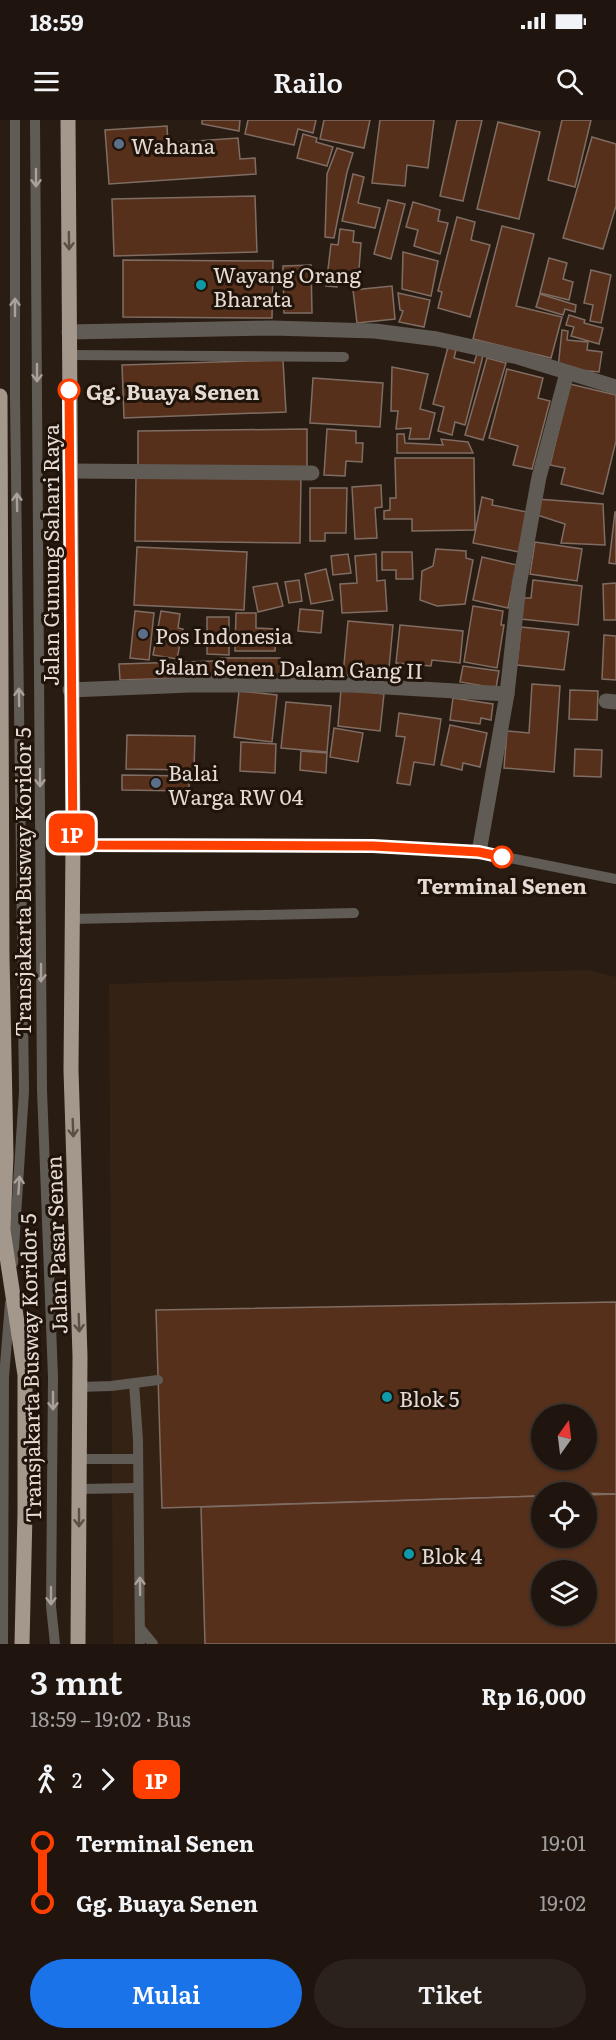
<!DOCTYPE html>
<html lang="id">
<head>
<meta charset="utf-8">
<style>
	:root { --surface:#1f150e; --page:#2c221c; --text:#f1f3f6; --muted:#a19f9e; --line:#3c342e; --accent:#1a73e8 }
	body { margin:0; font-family:Literata,serif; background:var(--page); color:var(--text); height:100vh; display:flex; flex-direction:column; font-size:22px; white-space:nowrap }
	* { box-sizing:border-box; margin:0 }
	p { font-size:20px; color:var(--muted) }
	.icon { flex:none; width:33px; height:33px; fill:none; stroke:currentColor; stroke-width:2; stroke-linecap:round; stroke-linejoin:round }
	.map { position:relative; height:1524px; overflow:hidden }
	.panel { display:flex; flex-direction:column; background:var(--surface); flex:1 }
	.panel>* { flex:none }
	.badge { padding:0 12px; border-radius:9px; font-size:21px; line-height:39px }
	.needle { width:39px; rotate:14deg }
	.buttons { position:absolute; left:531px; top:1284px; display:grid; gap:12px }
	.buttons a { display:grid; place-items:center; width:66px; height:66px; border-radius:50%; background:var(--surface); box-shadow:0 2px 4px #0004,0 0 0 2px var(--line); font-size:30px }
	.map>.badge { position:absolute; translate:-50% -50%; box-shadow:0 0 0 3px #fff }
	.legs { display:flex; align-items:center; gap:9px; height:66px; padding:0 30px; font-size:20px }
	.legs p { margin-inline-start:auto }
	.headline { display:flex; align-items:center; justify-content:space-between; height:102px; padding:0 30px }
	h1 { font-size:33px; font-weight:600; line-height:45px }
	.button { display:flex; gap:12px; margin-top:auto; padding:12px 30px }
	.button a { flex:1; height:69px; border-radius:36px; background:var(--accent); color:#fff; font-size:24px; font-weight:600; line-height:69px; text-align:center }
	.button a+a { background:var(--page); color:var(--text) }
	ul { padding:0 30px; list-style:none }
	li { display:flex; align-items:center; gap:21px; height:60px; font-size:22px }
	li i { display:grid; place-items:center; width:9px; height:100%; margin:0 8px; background:currentColor }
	li i::after { content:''; width:15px; height:15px; margin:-8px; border:4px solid; border-radius:50%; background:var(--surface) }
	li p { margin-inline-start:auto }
	li:first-child i { background:linear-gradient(#0000 50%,currentColor 0) }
	li:last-child i { background:linear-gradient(currentColor 50%,#0000 0) }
	.status { display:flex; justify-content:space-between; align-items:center; height:42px; padding:0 30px; background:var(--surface); direction:ltr }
	.status svg { height:16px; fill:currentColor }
	header { display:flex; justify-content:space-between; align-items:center; height:78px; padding:0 30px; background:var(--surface); font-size:27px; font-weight:600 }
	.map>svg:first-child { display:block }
	.built { fill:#342215; fill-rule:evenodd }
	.building { fill:#57301b; stroke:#7f6d64; stroke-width:1.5; fill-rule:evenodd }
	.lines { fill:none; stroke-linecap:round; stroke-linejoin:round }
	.lane { stroke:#615b55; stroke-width:10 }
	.street { stroke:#615b55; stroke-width:15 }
	.primary { stroke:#a3988b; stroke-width:15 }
	.oneway { stroke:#aaa19b }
	.oneway2 { stroke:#5a4f44 }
	.line-1-casing { stroke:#fff; stroke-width:14 }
	.line-1 { stroke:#ff3f00; stroke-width:9 }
	.service-dot { fill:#5c6f8a; stroke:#1f130a; stroke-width:2 }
	.culture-dot { fill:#0f9aa8; stroke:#1f130a; stroke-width:2 }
	.stop-1-dot { fill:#fff; stroke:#ff3f00; stroke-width:3 }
	.labels { text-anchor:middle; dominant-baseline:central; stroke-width:6; stroke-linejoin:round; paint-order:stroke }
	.poi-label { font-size:21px; fill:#e5dbd5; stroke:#1f130a; text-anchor:start }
	.stop-label { font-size:21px; font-weight:bold; fill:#e5dbd5; stroke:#1f130a; text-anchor:start }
	.street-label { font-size:21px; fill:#e5dbd5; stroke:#1f130a }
</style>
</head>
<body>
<div class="status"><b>18:59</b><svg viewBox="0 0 49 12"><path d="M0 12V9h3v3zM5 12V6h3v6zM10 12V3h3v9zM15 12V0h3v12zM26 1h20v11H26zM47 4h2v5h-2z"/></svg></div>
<header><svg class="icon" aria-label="menu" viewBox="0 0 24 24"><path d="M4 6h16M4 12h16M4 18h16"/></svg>Railo<svg class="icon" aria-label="search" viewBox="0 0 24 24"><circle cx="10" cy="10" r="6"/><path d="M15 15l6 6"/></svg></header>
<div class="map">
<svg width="616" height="1524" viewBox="0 0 616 1524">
	<rect width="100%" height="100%" fill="#291c13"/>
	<!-- built -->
	<path class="built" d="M587,850L616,857V1524H113L109,864ZM542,1294H586V1340H542ZM542,1372H586V1418H542ZM542,1450H586V1496H542Z"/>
	<!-- building -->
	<g class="building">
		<polygon points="202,0 240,0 239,11 202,4"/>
		<polygon points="248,0 316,0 313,13 298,9 294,25 245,14"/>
		<polygon points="324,0 370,0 364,28 320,19"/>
		<polygon points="380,0 434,0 428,48 407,45 405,66 372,63"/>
		<polygon points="457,0 482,0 463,81 440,76"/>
		<polygon points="562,0 591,0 575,67 548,60"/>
		<polygon points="498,2 540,12 519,99 477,89"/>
		<polygon points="167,6 168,23 238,18 240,39 255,38 256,54 109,64 105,10"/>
		<polygon points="303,14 317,18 316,22 333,27 327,46 297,38"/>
		<polygon points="592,17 616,24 616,86 603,129 563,118"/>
		<polygon points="337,28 353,33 347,52 334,118 325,117 327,54"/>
		<polygon points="353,54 364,57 358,83 380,88 375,108 342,101"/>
		<polygon points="255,76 257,132 114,136 112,79"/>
		<polygon points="388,80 405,84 391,139 374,134"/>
		<polygon points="413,82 440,90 438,101 448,103 440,134 414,126 418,110 406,107"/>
		<polygon points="457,97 475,102 471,120 490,125 470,197 438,188 442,172 438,171"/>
		<polygon points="502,106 534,114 516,186 562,197 551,238 473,219"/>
		<polygon points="340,109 354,111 353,122 361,123 358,162 338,160 337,167 326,166 331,124 338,125"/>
		<polygon points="403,132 438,141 431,176 402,169"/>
		<polygon points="549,138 567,143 563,159 573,162 569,180 540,173"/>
		<polygon points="123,140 273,141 272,198 123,197"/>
		<polygon points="311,145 312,193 284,193 283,146"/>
		<polygon points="591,150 611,155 601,203 590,201 593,185 584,183"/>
		<polygon points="392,166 395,199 357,203 353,170"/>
		<polygon points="398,173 430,180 424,207 399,202 403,191 400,190"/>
		<polygon points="540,174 576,185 575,192 565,189 563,195 536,187"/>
		<polygon points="569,195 585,200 584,203 603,208 599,224 571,216 574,207 566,205"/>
		<polygon points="562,210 568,211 567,220 588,222 587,230 602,232 599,252 558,248"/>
		<polygon points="448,227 456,230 454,238 474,243 477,234 483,236 465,305 455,302 452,315 438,311 444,287 433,284"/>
		<polygon points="487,238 506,243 483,320 465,315"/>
		<polygon points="283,240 286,292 124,298 122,245"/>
		<polygon points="392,247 428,254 420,289 435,293 429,319 409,319 411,308 396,309 398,291 391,291"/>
		<polygon points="507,249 543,258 538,278 550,281 532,349 513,345 518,326 489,318"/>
		<polygon points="313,258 383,263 380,307 310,303"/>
		<polygon points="570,264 616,275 616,321 603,374 561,364 565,348 550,345"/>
		<polygon points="307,309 307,347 138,349 138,311"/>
		<polygon points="327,309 356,311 356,323 363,323 362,342 346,341 345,356 324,355"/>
		<polygon points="397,314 404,314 405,323 443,325 441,319 468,322 473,333 397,333"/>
		<polygon points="395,338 474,338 475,410 412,411 412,399 384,399 384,391 390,390 390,378 396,378"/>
		<polygon points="136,355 301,357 300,423 135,421"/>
		<polygon points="381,365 382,387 375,388 377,418 355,419 352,367"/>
		<polygon points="310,368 347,368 346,413 325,413 325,421 310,421"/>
		<polygon points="482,377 493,380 492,385 527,392 519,432 473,423"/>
		<polygon points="537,379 603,384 605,425 561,423 565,404 537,395"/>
		<polygon points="615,392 616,392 616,444 609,443"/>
		<polygon points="535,422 582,429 577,461 530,454"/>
		<polygon points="137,427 247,432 244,490 134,485"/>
		<polygon points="436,429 466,431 466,438 473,440 465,484 437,486 420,480 422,451 433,446"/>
		<polygon points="382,432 412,432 413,459 396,459 396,450 382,450"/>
		<polygon points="348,434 351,453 333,455 331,436"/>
		<polygon points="376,434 377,461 385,460 387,491 342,493 340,464 357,463 355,436"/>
		<polygon points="482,437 517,445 508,488 473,480"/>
		<polygon points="326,449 333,480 311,484 305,454"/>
		<polygon points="299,460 302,481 289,483 285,462"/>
		<polygon points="533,460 582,466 578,505 521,499 523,478 531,478"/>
		<polygon points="277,463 283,486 258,492 253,467"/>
		<polygon points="616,463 616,500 604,500 603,464"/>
		<polygon points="473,486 503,491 501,505 504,505 497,548 464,542"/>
		<polygon points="300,489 323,491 321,513 298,511"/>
		<polygon points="135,491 154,493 149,540 130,538"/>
		<polygon points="161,491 180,494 178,508 183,509 177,539 153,535"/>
		<polygon points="236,493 256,493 256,508 276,509 275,531 235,531"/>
		<polygon points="207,497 229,497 229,535 207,534"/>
		<polygon points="348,501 393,505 388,559 343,555"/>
		<polygon points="400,505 463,511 460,543 432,540 431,546 396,543"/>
		<polygon points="521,507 569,512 564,550 517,545"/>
		<polygon points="604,515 616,516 616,560 602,559"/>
		<rect x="220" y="538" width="60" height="18"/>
		<polygon points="214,541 215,557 120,560 119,544"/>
		<polygon points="463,546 499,551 496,568 460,562"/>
		<polygon points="532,564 560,566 554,652 504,648 507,611 529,613"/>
		<polygon points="341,569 384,574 380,611 338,606"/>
		<polygon points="570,570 598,571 597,600 569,599"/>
		<polygon points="239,571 277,575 272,622 234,617"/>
		<polygon points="453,578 493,584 491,600 481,598 480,604 450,600"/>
		<polygon points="286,582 331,586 327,632 281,628"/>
		<polygon points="399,593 441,599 434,645 414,642 410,665 397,663 405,617 396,616"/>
		<polygon points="450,605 487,613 480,647 463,643 462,650 441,645"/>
		<polygon points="334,608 363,613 358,642 330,637"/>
		<polygon points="127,615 195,616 194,650 126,649"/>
		<polygon points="241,622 276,624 275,653 240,651"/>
		<polygon points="575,629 602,630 601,657 574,656"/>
		<polygon points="301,631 327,633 326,653 300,650"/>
		<polygon points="122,655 189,656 189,671 122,670"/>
		<path d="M616,1182V1374L542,1372V1376L162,1388L156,1190ZM542,1294H586V1340H542Z"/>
		<path d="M616,1374V1524H205L201,1387L542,1376V1418H586V1375ZM542,1450H586V1496H542Z"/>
	</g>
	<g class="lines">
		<!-- lane -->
		<g class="lane">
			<polyline points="35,0 42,970 53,1257 51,1486 55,1524"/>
			<polyline points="70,235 344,237"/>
			<polyline points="73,725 373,726 479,732 616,759"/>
			<polyline points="72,799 354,793"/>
			<polyline points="13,1143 24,971 15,278 15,0"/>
			<polyline points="134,1263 138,1320 140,1524"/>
			<polyline points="79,1267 111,1266 158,1260"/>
			<polyline points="79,1339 138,1339"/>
			<polyline points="79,1369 138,1368"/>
			<polyline points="140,1508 153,1524"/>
			<polyline points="3,1524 4,1257 10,1183"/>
		</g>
		<!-- street -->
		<g class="street">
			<polyline points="69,212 272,208 375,211 437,219 518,237 616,267"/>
			<polyline points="70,351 312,353"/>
			<polyline points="70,570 190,565 352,565 507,574"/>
			<polyline points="606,581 616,582"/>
			<polyline points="479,732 507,574 519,465 524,439 539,357 567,253"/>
		</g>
		<!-- primary -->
		<g class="primary">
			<polyline points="68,0 73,725 71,950 80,1236 78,1524"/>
			<polyline points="0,276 2,836 6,1035 3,1110 25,1255 25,1393 22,1524"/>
		</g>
	</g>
	<!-- one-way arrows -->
	<defs><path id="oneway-shaft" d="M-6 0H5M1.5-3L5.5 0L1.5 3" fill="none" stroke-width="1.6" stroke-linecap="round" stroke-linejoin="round" transform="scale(1.5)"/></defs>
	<g class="oneway">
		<use href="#oneway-shaft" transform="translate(36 58) rotate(90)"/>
		<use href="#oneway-shaft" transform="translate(15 187) rotate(-90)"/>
		<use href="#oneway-shaft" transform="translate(37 253) rotate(90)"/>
		<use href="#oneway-shaft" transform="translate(17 382) rotate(-91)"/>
		<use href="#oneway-shaft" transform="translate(19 577) rotate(-91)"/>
		<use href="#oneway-shaft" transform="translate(40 658) rotate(90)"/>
		<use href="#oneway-shaft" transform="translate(41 853) rotate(90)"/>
		<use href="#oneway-shaft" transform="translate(19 1065) rotate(-86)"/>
		<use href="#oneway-shaft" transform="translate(53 1281) rotate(90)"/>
		<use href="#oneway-shaft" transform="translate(140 1466) rotate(-91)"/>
		<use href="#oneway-shaft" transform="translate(51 1476) rotate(90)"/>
	</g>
	<g class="oneway2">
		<use href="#oneway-shaft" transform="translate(69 121) rotate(89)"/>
		<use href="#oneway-shaft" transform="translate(73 1008) rotate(88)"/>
		<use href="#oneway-shaft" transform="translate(79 1203) rotate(88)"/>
		<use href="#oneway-shaft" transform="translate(79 1398) rotate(90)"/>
	</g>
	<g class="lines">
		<!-- line-1 casing -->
		<g class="line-1-casing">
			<polyline id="line-1" points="69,270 73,725 373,726 479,732 502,737"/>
		</g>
		<!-- line-1 -->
		<use href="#line-1" class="line-1"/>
	</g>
	<!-- markers -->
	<g class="service-dot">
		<circle cx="119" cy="24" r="6"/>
		<circle cx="143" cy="514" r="6"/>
		<circle cx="156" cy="663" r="6"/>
	</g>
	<g class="culture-dot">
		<circle cx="201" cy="165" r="6"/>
		<circle cx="387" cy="1277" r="6"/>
		<circle cx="409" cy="1434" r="6"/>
	</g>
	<g class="stop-1-dot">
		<circle cx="69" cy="270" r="10"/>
		<circle cx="502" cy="737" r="10"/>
	</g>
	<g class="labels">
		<!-- poi labels -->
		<g class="poi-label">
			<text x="131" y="24">Wahana</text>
			<text x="213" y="153">Wayang Orang<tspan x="213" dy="24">Bharata</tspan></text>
			<text x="155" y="514">Pos Indonesia</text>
			<text x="168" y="651">Balai<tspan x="168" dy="24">Warga RW 04</tspan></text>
			<text x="399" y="1277">Blok 5</text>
			<text x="421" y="1434">Blok 4</text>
		</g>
		<!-- stop labels -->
		<g class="stop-label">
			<text x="86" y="270">Gg. Buaya Senen</text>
			<text x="502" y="764" text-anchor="middle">Terminal Senen</text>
		</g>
		<!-- street labels -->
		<g class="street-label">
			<text transform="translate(49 435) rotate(-90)">Jalan Gunung Sahari Raya</text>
			<text transform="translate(289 547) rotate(1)">Jalan Senen Dalam Gang II</text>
			<text transform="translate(21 762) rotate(-90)">Transjakarta Busway Koridor 5</text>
			<text transform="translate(55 1125) rotate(-92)">Jalan Pasar Senen</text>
			<text transform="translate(29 1248) rotate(-91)">Transjakarta Busway Koridor 5</text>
		</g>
	</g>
</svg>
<div class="buttons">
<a><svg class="needle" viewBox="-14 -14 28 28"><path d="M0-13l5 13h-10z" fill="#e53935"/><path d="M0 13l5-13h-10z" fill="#a19f9e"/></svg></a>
<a><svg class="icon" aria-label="locate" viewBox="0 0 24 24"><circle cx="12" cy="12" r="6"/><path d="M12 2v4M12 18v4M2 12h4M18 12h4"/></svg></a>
<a><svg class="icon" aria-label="layers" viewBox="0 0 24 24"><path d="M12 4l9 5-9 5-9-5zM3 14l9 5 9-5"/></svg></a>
</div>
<b class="badge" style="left:72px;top:713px;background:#ff3f00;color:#fff">1P</b>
</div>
<section class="panel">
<div class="headline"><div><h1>3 mnt</h1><p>18:59 – 19:02 · Bus</p></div><b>Rp 16,000</b></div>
<div class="legs"><svg class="icon" aria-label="walk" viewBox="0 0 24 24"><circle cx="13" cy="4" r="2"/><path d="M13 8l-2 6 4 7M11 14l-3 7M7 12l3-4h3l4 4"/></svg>2<svg class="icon" aria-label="forward" viewBox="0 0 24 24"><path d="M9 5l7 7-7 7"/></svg><b class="badge" style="background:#ff3f00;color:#fff">1P</b></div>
<ul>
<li><i style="color:#ff3f00"></i><b>Terminal Senen</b><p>19:01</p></li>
<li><i style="color:#ff3f00"></i><b>Gg. Buaya Senen</b><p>19:02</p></li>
</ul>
<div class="button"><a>Mulai</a><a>Tiket</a></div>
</section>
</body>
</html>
